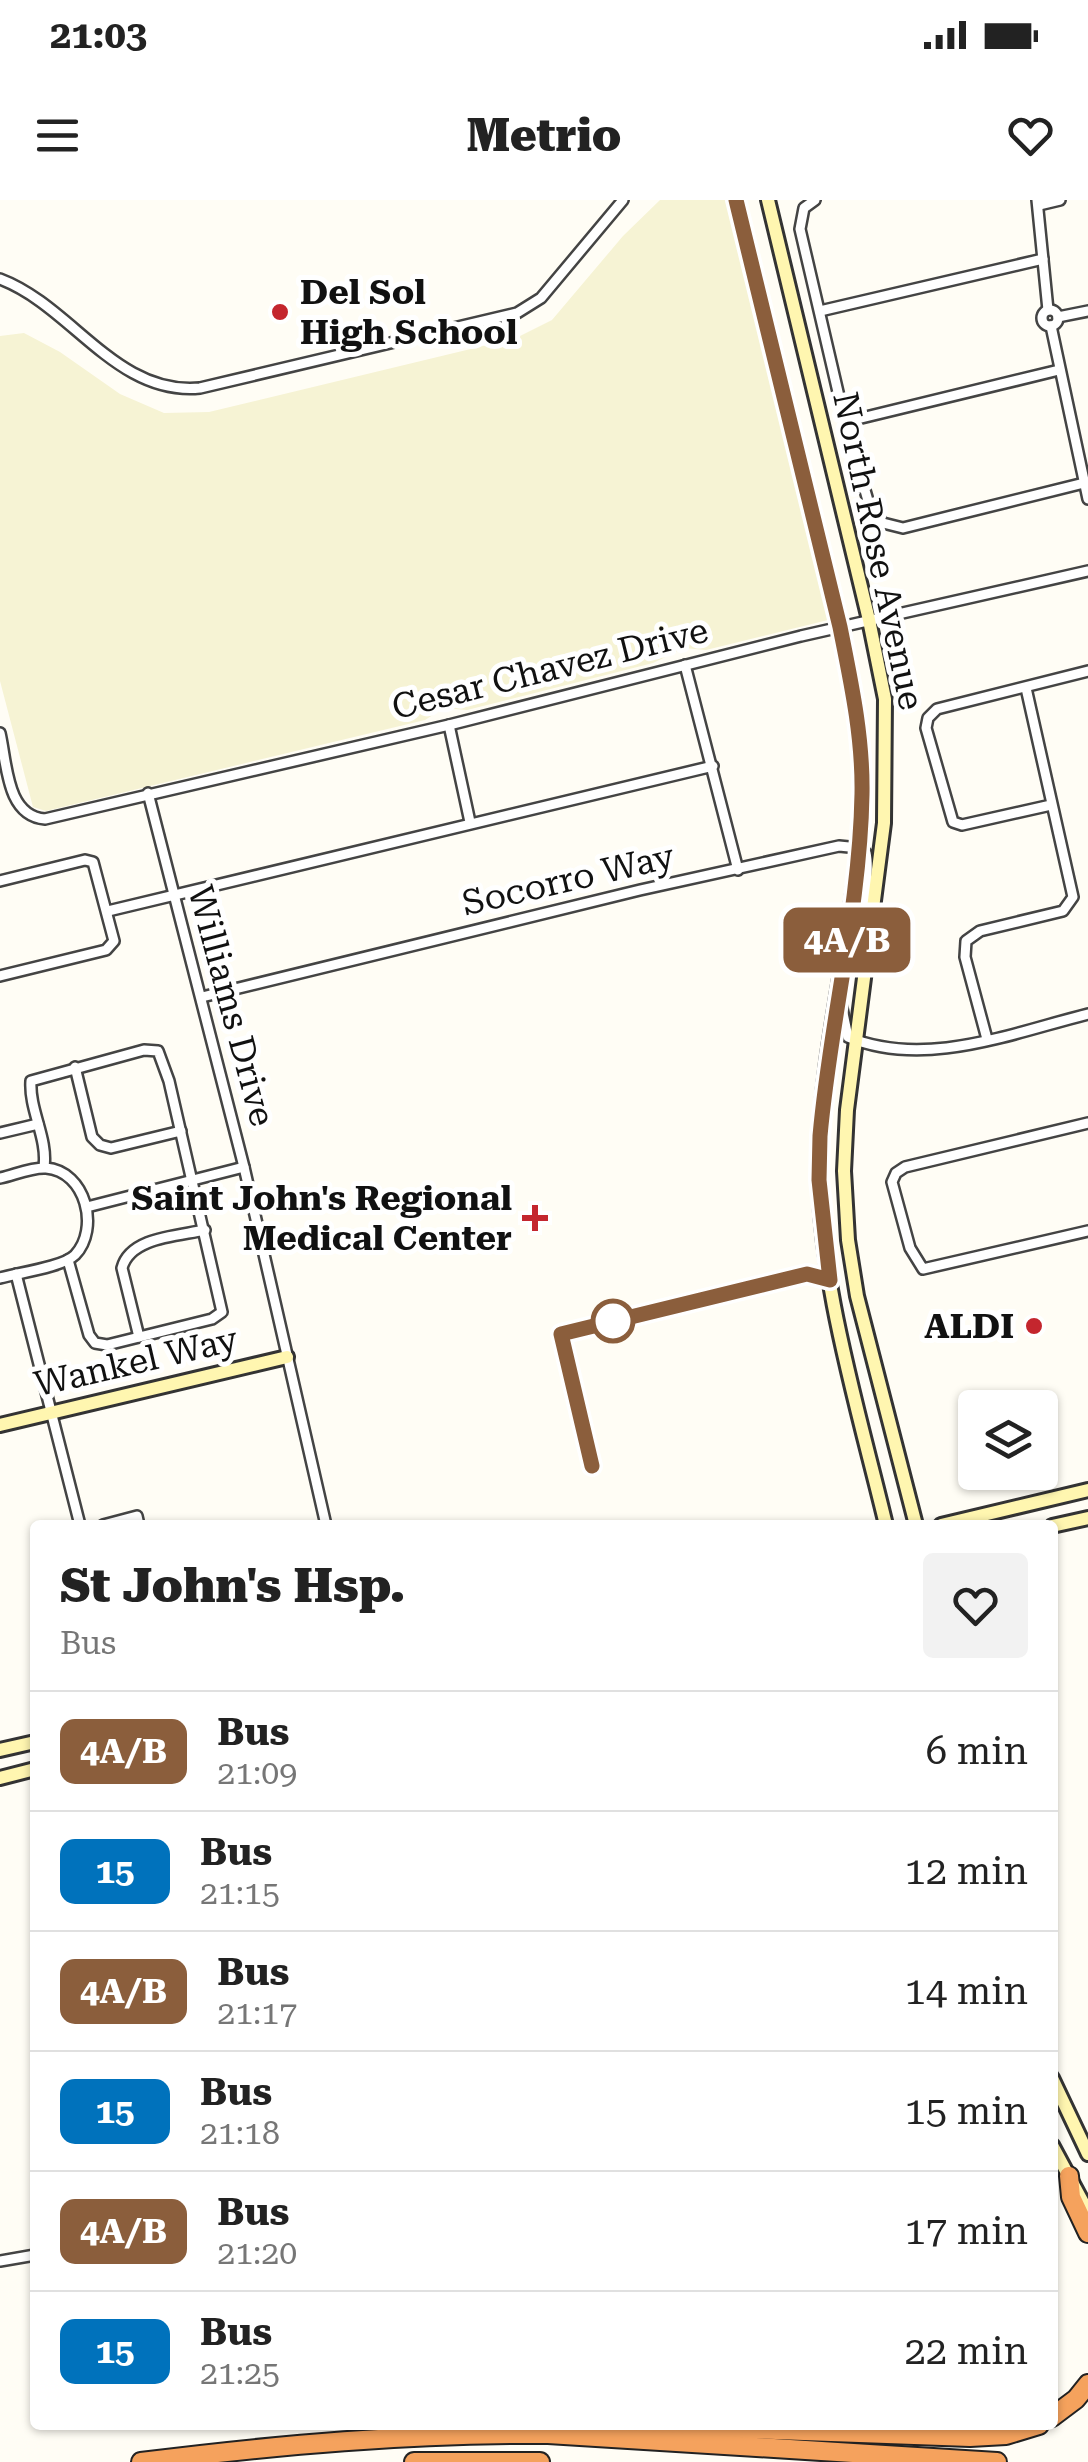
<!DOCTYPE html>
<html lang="en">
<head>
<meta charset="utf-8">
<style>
	:root { --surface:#fff; --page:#f2f2f2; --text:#222; --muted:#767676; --line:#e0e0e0 }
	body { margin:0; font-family:"Roboto Serif",serif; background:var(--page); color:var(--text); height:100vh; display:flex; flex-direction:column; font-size:38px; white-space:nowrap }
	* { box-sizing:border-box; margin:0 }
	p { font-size:32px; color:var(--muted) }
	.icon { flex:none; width:55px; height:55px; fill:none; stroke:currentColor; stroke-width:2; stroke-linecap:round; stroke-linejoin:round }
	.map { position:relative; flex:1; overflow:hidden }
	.sheet { position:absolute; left:30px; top:1320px; width:1028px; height:910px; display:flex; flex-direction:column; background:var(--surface); border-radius:10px; box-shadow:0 2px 8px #0004 }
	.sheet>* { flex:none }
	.badge { padding:0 20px; border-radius:15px; font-size:35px; line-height:65px }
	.fabs { position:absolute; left:958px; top:1190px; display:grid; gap:20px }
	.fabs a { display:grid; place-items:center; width:100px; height:100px; border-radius:10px; background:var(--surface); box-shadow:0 2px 8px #0004; font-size:50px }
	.map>.badge { position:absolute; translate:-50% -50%; box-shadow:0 0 0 5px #fff }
	.round { display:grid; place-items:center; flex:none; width:105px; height:105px; border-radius:10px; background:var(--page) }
	.headline { display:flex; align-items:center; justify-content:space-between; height:170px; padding:0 30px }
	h1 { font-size:48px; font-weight:800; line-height:75px }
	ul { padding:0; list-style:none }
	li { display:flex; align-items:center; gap:30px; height:120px; padding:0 30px; border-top:2px solid var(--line) }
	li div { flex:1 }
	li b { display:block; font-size:38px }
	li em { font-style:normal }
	li .badge { min-width:110px; font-weight:700; text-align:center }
	.status { display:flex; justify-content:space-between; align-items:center; height:70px; padding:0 50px; background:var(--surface); direction:ltr }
	.status svg { height:28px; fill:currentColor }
	header { display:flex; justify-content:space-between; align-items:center; height:130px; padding:0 30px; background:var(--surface); font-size:45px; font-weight:800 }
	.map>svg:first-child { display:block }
	.farmland { fill:#f6f3d4 }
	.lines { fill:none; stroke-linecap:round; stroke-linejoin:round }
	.street-casing { stroke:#444; stroke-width:14 }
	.secondary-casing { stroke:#333; stroke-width:18 }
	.highway-casing { stroke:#222; stroke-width:22 }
	.street { stroke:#fff; stroke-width:9 }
	.secondary { stroke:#fff6b0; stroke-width:12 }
	.highway { stroke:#f5a25d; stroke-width:18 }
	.line-casing { stroke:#fff; stroke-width:22 }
	.line { stroke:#8b5e3c; stroke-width:15 }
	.poi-dot { fill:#c4262e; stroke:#fff; stroke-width:4 }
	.stop-dot { fill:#fff; stroke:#8b5e3c; stroke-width:5 }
	.labels { text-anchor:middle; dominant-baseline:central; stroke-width:10; stroke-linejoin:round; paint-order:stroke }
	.poi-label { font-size:35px; font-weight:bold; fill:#111; stroke:#fff; text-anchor:end }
	.street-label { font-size:35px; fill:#111; stroke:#fff }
</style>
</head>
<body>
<div class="status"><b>21:03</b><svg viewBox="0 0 49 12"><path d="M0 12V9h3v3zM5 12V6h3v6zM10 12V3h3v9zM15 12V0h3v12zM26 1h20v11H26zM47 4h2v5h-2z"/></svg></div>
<header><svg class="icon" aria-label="menu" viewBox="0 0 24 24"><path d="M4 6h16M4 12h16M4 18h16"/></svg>Metrio<svg class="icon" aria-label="heart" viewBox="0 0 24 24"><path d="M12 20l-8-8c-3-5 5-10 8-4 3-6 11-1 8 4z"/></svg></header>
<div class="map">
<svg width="1088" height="2262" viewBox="0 0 1088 2262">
	<rect width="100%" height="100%" fill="#fffdf5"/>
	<!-- farmland -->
	<polygon class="farmland" points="660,0 739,0 835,416 828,420 706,450 684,448 653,463 467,510 444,508 425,520 46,611 33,607 0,481 0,136 24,133 60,152 120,194 164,213 209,212 516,138 552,120 623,36"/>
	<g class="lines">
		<!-- street casing -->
		<g class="street-casing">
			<g id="street">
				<polyline points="815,0 804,8 800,29 845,222 869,304 883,323 903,328 1084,283"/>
				<polyline points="1037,0 1048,110"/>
				<polyline points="1039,5 1060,0"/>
				<path d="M0,79C72,106 116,196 200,188L517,113L541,98L623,0"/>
				<circle cx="1050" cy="118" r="8"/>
				<polyline points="820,111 1043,59"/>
				<polyline points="1058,117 1088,111"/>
				<polyline points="1051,126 1088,299"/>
				<polyline points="845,222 1059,170"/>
				<polyline points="685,465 738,670"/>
				<polyline points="449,525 470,622"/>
				<path d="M0,533C7,563 6,616 45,619L449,525L801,436L1088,371"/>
				<polyline points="148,593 244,967 326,1325"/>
				<polyline points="1051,605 962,625 953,622 926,528 928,518 937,509 1088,471"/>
				<polyline points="0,681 85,660 93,662 114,741 106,750 0,776"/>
				<polyline points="108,711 713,566"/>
				<path d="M839,794L848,837C925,869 1012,833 1088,814"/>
				<path d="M202,797L640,690L839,646L859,648L866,653C872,679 857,710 870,733"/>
				<polyline points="987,839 965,757 966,741 980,731 1063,711 1073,697 1026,488"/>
				<polyline points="75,867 92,937 100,945 111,948 181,931"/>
				<polyline points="1088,923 905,967 896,973 892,982 910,1048 923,1069 1088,1031"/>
				<polyline points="0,933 38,924"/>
				<path d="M44,967C48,938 29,910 31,881L144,850L158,851L169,881L222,1112L212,1119L107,1145L95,1143L89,1135L68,1060"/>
				<path d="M0,978C14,975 32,967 46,968C86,971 100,1029 75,1055C63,1067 18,1073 0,1078"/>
				<polyline points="87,1007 244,967"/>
				<polyline points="16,1074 80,1325"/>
				<path d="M139,1137L122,1068C130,1037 178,1036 205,1030"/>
				<polyline points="103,1325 137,1316 139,1325"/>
				<polyline points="0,2061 35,2055"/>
			</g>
		</g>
		<!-- secondary casing -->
		<g class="secondary-casing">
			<g id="secondary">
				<path d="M736,0C762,108 788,216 814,324C833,400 855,476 860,554C868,689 823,819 819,953C816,1073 858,1208 886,1325"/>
				<polyline points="768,0 869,420 885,499 884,623 847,910 844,971 848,1040 857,1096 916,1325"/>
				<polyline points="0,1225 287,1157"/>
				<polyline points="941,1325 1088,1290"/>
				<polyline points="1052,1326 1088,1318"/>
				<polyline points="0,1550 35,1542"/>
				<polyline points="0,1578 35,1569"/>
				<polyline points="1052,1878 1088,1954"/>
				<polyline points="1052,1945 1088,2012"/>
			</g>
		</g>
		<!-- highway casing -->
		<g class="highway-casing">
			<g id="highway">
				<polyline points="1069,1976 1071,1997 1088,2033"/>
				<polyline points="1052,2217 1076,2199 1088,2184"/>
				<polyline points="637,2230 690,2227 970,2237 1006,2235 1039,2225"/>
				<path d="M141,2262C277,2245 411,2233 548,2234L997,2262"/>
				<polyline points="414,2262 540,2262"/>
			</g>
		</g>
		<!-- street -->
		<use href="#street" class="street"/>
		<!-- secondary -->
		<use href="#secondary" class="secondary"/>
		<!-- highway -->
		<use href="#highway" class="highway"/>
	</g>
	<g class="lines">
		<!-- line casing -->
		<g class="line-casing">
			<path id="line" d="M592,1266L561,1134L807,1074L830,1080L819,980L820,936C830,822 860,709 862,594C863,537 851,482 840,427L736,0"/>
		</g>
		<!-- line -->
		<use href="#line" class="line"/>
	</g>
	<!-- markers -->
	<g class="poi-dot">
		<circle cx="280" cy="112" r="10"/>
		<path d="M530 1003h10v10h10v10h-10v10h-10v-10h-10v-10h10z"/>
		<circle cx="1034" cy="1126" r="10"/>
	</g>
	<circle class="stop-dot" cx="613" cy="1121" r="20"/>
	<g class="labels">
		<!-- poi labels -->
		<g class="poi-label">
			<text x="300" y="92" text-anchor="start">Del Sol<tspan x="300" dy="40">High School</tspan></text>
			<text x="512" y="998">Saint John's Regional<tspan x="512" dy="40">Medical Center</tspan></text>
			<text x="1014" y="1126">ALDI</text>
		</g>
		<!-- street labels -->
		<g class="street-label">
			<text transform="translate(878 351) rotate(78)">North Rose Avenue</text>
			<text transform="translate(550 469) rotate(-14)">Cesar Chavez Drive</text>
			<text transform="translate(568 680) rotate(-13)">Socorro Way</text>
			<text transform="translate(231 806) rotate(75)">Williams Drive</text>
			<text transform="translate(136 1162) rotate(-13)">Wankel Way</text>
		</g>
	</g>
</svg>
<div class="fabs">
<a><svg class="icon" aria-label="layers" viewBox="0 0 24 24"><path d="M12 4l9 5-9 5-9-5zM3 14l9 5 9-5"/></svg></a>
</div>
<b class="badge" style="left:847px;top:740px;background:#8b5e3c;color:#fff">4A/B</b>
<section class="sheet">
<div class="headline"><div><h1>St John's Hsp.</h1><p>Bus</p></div><a class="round"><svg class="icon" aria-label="heart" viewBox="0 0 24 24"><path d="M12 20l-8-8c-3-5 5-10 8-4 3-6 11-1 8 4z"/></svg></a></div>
<ul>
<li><span class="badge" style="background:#8b5e3c;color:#fff">4A/B</span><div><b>Bus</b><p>21:09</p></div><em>6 min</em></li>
<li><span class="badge" style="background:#0072bc;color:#fff">15</span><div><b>Bus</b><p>21:15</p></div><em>12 min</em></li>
<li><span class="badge" style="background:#8b5e3c;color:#fff">4A/B</span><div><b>Bus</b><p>21:17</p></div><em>14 min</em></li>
<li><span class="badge" style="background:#0072bc;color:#fff">15</span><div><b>Bus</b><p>21:18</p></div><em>15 min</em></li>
<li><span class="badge" style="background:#8b5e3c;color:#fff">4A/B</span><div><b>Bus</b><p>21:20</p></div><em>17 min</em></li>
<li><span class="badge" style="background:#0072bc;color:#fff">15</span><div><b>Bus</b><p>21:25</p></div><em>22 min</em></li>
</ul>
</section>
</div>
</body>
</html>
